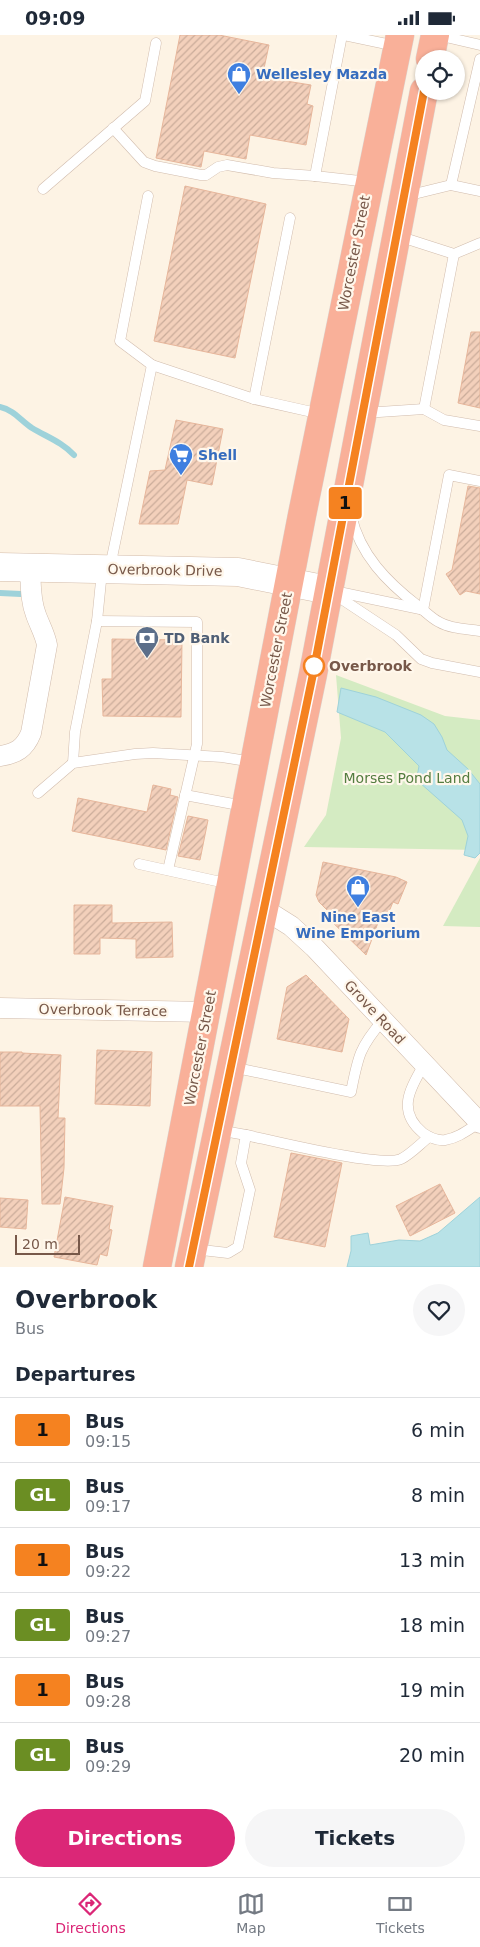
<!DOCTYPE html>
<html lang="en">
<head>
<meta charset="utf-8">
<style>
	:root { --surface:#fff; --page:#f6f6f7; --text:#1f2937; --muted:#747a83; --line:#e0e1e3; --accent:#db2777 }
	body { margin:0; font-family:"DejaVu Sans",sans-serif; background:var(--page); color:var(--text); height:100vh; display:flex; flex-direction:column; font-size:19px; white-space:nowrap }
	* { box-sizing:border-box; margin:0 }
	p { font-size:16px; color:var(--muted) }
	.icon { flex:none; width:28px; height:28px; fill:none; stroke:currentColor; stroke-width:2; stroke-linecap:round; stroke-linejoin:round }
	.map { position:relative; height:1232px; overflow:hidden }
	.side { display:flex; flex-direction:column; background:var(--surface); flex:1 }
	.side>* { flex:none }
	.badge { padding:0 10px; border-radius:4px; font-size:18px; line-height:32px }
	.fabs { position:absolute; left:415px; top:15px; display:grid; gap:10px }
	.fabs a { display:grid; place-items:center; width:50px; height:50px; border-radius:50%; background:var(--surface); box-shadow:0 1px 4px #0004; font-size:25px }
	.scale { position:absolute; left:15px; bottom:12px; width:65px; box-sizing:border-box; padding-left:5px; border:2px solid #775849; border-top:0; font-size:14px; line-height:18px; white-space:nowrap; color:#775849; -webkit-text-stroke:4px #fff7eb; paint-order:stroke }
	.map>.badge { position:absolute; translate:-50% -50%; box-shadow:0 0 0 2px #fff }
	h2 { padding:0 15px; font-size:19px; line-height:45px }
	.round { display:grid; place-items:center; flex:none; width:52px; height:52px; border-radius:26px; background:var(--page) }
	.head { display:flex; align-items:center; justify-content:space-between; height:85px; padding:0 15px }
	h1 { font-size:24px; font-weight:800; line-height:38px }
	.cta { display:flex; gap:10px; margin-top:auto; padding:10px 15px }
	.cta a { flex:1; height:58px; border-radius:30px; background:var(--accent); color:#fff; font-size:20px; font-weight:800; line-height:58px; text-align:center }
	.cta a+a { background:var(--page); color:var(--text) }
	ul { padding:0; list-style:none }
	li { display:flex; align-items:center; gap:15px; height:65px; padding:0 15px; border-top:1px solid var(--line) }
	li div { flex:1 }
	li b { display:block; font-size:19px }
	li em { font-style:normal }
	li .badge { min-width:55px; font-weight:700; text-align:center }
	.status { display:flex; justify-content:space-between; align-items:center; height:35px; padding:0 25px; background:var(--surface); direction:ltr }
	.status svg { height:14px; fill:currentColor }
	.tab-bar { display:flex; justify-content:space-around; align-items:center; height:70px; border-top:1px solid var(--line); background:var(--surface); font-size:14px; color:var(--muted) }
	.tab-bar a { display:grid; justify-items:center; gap:2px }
	.tab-bar .selected { color:var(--accent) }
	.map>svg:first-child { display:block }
	.park { fill:#d4ebc2 }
	.water { fill:#b8e2e7; stroke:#9ed2da }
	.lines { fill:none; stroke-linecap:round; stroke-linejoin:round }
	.stream { stroke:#9ed2da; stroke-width:6 }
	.building { fill:url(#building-hatch); stroke:#e7b69b }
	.lane-casing { stroke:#d1bcad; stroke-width:11 }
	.street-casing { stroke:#d1bcad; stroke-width:21 }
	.secondary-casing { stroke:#d4bcaa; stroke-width:29 }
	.highway-casing { stroke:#dcd4d0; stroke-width:29 }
	.lane { stroke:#fff; stroke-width:10 }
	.street { stroke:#fff; stroke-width:20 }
	.secondary { stroke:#fff; stroke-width:28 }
	.highway { stroke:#f9b099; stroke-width:28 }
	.line-casing { stroke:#fff; stroke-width:11 }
	.line { stroke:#f58220; stroke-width:8 }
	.stop-dot { fill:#fff; stroke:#f58220; stroke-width:2.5 }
	.labels { text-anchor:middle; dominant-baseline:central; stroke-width:4.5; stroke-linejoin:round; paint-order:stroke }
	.shop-label { font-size:14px; font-weight:bold; fill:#366cbe; stroke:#fff7eb; text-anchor:start }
	.street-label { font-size:14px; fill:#775849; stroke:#fff7eb }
	.service-label { font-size:14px; font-weight:bold; fill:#4e5e75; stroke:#fff7eb; text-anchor:start }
	.stop-label { font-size:14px; font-weight:bold; fill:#775849; stroke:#fff7eb; text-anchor:start }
	.park-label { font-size:14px; fill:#547d40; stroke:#fff7eb }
</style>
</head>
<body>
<div class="status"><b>09:09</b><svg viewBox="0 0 49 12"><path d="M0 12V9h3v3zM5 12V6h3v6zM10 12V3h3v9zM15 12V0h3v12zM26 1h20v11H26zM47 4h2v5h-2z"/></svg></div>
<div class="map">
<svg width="480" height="1232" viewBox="0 0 480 1232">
	<defs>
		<pattern id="building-hatch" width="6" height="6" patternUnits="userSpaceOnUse" patternTransform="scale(1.25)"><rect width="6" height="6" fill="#f3d0bb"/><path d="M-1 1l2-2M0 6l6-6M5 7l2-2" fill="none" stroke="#caac9a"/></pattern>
	</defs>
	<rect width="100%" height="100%" fill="#fdf3e4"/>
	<!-- park -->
	<g class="park">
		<polygon points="336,640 445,681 480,685 480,815 304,812 326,780 341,703"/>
		<polygon points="480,823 480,892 443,891"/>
	</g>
	<!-- water -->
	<g class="water">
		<polygon points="341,653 376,662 421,680 434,689 442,702 447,715 468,734 480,749 480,818 475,823 464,820 468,801 462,785 419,747 417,742 419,731 385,697 337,677"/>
		<polygon points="480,1162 480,1232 347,1232 351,1216 351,1201 368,1198 370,1210 399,1205 420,1206 438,1198"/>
	</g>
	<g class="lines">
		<!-- stream -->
		<g class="stream">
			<path d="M0,372C14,375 20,385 32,393C47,402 62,407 74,420"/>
			<polyline points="0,558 21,559"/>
		</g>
	</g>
	<!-- building -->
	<g class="building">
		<polygon points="180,0 219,0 269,10 263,38 287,42 286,46 311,50 307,69 313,71 306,110 250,100 246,124 204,116 201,132 156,123"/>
		<polygon points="185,151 266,169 235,323 154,306"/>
		<polygon points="471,297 480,297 480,373 458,368"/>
		<polygon points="176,385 223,394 212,450 187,445 178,489 139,489 150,436 165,435"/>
		<polygon points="468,451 480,453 480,559 466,556 460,560 446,539 452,535"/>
		<polygon points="112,604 182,605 181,682 103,681 102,644 112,644"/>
		<polygon points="153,750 171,754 170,760 178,762 166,815 72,796 78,763 147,777"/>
		<polygon points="188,781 208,785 200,825 178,821"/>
		<polygon points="323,827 396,842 407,847 398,869 393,867 388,879 382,877 366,920 326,881 328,876 319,867 316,860"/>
		<polygon points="74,870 112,870 112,888 172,887 173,922 136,923 136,904 100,903 100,919 74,919"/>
		<polygon points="306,940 349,984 342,1017 277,1004 287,952"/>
		<polygon points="97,1015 152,1017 150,1071 95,1069"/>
		<polygon points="0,1017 22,1017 22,1018 61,1020 58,1083 65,1083 64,1133 60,1169 42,1169 40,1071 0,1071"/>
		<polygon points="291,1118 342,1128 325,1212 274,1202"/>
		<polygon points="440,1149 455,1178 410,1201 396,1171"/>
		<polygon points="65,1162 113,1171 109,1194 112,1195 107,1221 100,1219 97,1230 54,1222"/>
		<polygon points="0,1163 28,1165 26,1194 0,1192"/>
	</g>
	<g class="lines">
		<!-- lane casing -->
		<g class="lane-casing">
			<g id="lane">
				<polyline points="342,0 315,141 369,147"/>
				<polyline points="344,0 396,11"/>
				<polyline points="437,0 480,10"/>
				<polyline points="113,93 144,127 155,131 201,140 206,140 218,132 227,130 273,138 315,141"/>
				<polyline points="451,150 480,156"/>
				<polyline points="43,154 145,66 156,8"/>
				<polyline points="148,161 120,306 152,330 254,364 321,379"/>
				<polyline points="406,161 451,150 480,24"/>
				<polyline points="398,201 454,219 480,208"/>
				<polyline points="254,364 290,183"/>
				<polyline points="424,374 454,219"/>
				<polyline points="364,378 424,374 444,385 480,391"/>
				<path d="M351,480C360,520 387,547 418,571C425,576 431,583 439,587C451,594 467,594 480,596"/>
				<polyline points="110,532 152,330"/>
				<polyline points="334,556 420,574"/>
				<polyline points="331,557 396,600 421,624 432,628 480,637"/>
				<polyline points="423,575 449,440 480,446"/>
				<polyline points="97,586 197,587 197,709 168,835"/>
				<polyline points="73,728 75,697 97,586 102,536"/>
				<polyline points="38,758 73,728 135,719 153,718 222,722 253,727"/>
				<polyline points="185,760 244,771"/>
				<polyline points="139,829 230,849"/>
				<path d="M424,1030C409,1054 397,1077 423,1098C429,1102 437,1106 445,1105C458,1103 468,1095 479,1088"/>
				<path d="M232,1032L351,1057C358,1022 359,1013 383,985"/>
				<polyline points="218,1095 246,1100"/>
				<path d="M193,1214L228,1218L238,1212L250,1155L241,1128L246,1100C274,1106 381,1133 401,1124C411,1119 420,1109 429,1102"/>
			</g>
		</g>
		<!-- street casing -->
		<g class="street-casing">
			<g id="street">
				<path d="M0,721C16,719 25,713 31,698L47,610C45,599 40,591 36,580C30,565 31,549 30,533"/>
				<polyline points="264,874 291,891 314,912 480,1088"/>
				<polyline points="0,973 207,977"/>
			</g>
		</g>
		<!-- secondary casing -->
		<g class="secondary-casing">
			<polyline id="secondary" points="0,532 238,537 328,555"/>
		</g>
		<!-- highway casing -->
		<g class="highway-casing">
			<g id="highway">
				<polyline points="430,24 435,0"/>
				<polyline points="157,1232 302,480 400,0"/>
				<polyline points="189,1232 313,639 424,56"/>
			</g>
		</g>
		<!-- lane -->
		<use href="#lane" class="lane"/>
		<!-- street -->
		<use href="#street" class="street"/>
		<!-- secondary -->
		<use href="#secondary" class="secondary"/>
		<!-- highway -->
		<use href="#highway" class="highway"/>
	</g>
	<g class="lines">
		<!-- line casing -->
		<g class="line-casing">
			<polyline id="line" points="189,1232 313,639 424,56"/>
		</g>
		<!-- line -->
		<use href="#line" class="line"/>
	</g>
	<!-- icons -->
	<defs>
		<g id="shop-pin" transform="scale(1.25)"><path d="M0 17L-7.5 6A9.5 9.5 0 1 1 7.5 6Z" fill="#3f7fe0" stroke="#fff7eb"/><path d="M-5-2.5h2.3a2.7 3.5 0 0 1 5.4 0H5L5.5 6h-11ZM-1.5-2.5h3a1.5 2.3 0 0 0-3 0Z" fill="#fff"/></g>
		<g id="supermarket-pin" transform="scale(1.25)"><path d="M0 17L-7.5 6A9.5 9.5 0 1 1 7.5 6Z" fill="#3f7fe0" stroke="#fff7eb"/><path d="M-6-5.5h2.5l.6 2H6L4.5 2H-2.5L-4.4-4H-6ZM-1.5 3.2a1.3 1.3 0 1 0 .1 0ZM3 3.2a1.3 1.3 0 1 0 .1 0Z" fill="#fff"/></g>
		<g id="bank-pin" transform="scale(1.25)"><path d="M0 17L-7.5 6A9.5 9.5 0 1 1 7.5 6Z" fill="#5c6f8a" stroke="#fff7eb"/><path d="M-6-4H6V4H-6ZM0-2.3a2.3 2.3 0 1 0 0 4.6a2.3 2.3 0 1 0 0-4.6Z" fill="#fff"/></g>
	</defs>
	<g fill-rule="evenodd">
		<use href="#shop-pin" x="239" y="39"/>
		<use href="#supermarket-pin" x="181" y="420"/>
		<use href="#bank-pin" x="147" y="603"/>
		<use href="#shop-pin" x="358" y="852"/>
	</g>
	<!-- markers -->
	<circle class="stop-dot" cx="314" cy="631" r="10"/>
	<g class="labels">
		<!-- shop labels -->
		<g class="shop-label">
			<text x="256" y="39">Wellesley Mazda</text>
			<text x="198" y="420">Shell</text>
			<text x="358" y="882" text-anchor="middle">Nine East<tspan x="358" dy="16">Wine Emporium</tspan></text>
		</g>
		<!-- street labels -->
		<g class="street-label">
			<text transform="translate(354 218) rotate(-79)">Worcester Street</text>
			<text transform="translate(165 535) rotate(1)">Overbrook Drive</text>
			<text transform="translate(276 615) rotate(-79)">Worcester Street</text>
			<text transform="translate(103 975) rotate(1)">Overbrook Terrace</text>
			<text transform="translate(375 977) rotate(47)">Grove Road</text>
			<text transform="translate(200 1013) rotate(-79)">Worcester Street</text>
		</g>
		<!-- service labels -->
		<g class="service-label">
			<text x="164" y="603">TD Bank</text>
		</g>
		<!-- stop labels -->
		<g class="stop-label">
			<text x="329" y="631">Overbrook</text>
		</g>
		<!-- park labels -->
		<g class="park-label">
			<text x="407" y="743">Morses Pond Land</text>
		</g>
	</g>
</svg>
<div class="fabs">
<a><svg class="icon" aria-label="locate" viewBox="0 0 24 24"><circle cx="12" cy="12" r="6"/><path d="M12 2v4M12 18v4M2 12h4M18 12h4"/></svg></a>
</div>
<div class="scale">20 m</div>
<b class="badge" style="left:345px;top:468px;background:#f58220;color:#111">1</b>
</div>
<section class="side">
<div class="head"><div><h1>Overbrook</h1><p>Bus</p></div><a class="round"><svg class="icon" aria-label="heart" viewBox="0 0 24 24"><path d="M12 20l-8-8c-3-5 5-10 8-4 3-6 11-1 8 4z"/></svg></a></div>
<h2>Departures</h2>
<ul>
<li><span class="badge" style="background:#f58220;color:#111">1</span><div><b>Bus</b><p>09:15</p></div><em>6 min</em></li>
<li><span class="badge" style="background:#6b8e23;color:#fff">GL</span><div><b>Bus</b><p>09:17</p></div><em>8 min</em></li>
<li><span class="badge" style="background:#f58220;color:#111">1</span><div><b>Bus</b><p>09:22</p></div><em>13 min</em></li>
<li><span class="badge" style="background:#6b8e23;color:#fff">GL</span><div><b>Bus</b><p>09:27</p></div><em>18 min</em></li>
<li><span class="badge" style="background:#f58220;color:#111">1</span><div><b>Bus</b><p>09:28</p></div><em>19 min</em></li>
<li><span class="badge" style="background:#6b8e23;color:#fff">GL</span><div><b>Bus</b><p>09:29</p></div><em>20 min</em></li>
</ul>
<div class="cta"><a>Directions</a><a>Tickets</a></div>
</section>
<nav class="tab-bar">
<a class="selected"><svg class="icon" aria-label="directions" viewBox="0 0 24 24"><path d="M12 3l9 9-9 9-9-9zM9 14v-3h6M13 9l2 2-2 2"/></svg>Directions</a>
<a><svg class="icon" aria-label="map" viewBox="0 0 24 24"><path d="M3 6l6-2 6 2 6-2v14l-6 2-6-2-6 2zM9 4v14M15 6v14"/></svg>Map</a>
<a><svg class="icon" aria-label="tickets" viewBox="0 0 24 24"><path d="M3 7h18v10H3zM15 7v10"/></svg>Tickets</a>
</nav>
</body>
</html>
